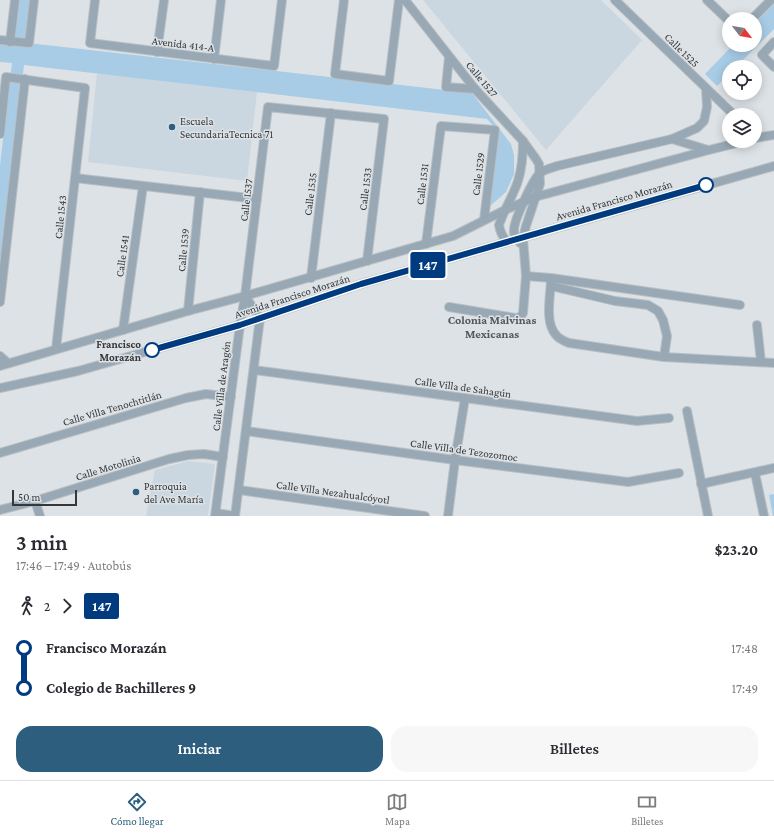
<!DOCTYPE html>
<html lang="es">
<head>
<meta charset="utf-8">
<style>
	:root { --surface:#fff; --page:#f7f7f7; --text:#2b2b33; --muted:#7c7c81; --line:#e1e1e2; --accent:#2e5e7d }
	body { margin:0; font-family:"Crimson Pro",serif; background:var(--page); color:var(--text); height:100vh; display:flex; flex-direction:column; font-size:15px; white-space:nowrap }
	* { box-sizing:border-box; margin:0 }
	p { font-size:13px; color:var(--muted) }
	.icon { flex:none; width:22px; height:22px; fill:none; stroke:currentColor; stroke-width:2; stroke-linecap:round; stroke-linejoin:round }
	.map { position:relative; height:516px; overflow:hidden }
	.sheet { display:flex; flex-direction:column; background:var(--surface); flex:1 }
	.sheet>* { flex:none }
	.badge { padding:0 8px; border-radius:3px; font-size:14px; line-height:26px }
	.needle { width:26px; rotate:121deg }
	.buttons { position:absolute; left:722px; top:12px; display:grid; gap:8px }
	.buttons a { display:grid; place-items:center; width:40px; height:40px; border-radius:50%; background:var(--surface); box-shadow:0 2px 10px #0003; font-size:20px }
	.scale { position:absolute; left:12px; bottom:10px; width:65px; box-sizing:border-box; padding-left:4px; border:2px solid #353839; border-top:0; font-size:11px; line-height:14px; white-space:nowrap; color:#353839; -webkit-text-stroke:3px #dde2e6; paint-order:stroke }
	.map>.badge { position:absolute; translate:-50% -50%; box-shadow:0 0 0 2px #fff }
	.legs { display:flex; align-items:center; gap:6px; height:44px; padding:0 16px; font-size:13px }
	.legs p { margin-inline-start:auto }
	.headline { display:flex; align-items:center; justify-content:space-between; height:68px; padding:0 16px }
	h1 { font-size:22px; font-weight:600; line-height:30px }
	.button { display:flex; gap:8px; margin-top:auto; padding:8px 16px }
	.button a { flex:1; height:46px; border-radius:16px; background:var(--accent); color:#fff; font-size:16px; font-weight:600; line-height:46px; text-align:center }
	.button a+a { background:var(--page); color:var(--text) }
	ul { padding:0 16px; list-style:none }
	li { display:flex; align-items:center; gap:14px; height:40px; font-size:15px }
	li i { display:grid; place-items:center; width:6px; height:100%; margin:0 5px; background:currentColor }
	li i::after { content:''; width:10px; height:10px; margin:-5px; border:3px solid; border-radius:50%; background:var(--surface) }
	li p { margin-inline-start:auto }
	li:first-child i { background:linear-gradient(#0000 50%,currentColor 0) }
	li:last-child i { background:linear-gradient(currentColor 50%,#0000 0) }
	.menu { display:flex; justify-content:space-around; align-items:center; height:56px; border-top:1px solid var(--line); background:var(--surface); font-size:11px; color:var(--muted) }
	.menu a { display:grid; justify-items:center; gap:2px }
	.menu .on { color:var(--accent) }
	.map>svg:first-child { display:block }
	.built { fill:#cbd7e0 }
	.green { fill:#a8cce6 }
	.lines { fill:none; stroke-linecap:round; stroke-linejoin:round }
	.minor-casing { stroke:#bbc0c3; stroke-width:10 }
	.minor { stroke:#98a9b5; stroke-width:8 }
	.line-1-casing { stroke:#fff; stroke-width:9 }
	.line-1 { stroke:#003b80; stroke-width:6 }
	.poi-dot { fill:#2e5e7d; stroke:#dde2e6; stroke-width:1.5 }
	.stop-1-dot { fill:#fff; stroke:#003b80; stroke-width:2 }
	.labels { text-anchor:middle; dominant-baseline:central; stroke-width:3; stroke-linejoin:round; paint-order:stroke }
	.street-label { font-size:11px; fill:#353839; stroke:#dde2e6 }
	.poi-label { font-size:11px; fill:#353839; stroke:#dde2e6; text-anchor:start }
	.stop-label { font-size:11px; font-weight:bold; fill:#353839; stroke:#dde2e6; text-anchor:end }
	.neighbourhood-label { font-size:12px; font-weight:bold; fill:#54585c; stroke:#dde2e6 }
</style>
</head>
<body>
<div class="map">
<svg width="774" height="516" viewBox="0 0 774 516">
	<rect width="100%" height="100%" fill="#dde2e6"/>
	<!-- built -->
	<g class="built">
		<polygon points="423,0 601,0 642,40 546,150"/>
		<polygon points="97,73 257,92 247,181 88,162"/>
		<polygon points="188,461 215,464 208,516 146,516 155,470"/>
	</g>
	<!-- green -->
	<g class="green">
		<polygon points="19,0 32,0 28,43 472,93 511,144 514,155 514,174 506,192 488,208 497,130 487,119 24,65 0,275 0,165 12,63 0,62 0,40 14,41"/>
		<polygon points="774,4 774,29 736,67 729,67 729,74 717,86 705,74 733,45 755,45 755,23"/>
		<polygon points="774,494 774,516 773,516 769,495"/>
	</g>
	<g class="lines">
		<!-- minor casing -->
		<g class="minor-casing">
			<g id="minor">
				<polyline points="95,0 90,43 274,66 282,0"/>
				<polyline points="344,0 335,74 389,81 399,0"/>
				<path d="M405,0L475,89L523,141L536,159L539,164L540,184L526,226L523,238L526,276L523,313C521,317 519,318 515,318L449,307"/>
				<polyline points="615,0 734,115"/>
				<polyline points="707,0 729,21"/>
				<polyline points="752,19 771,0"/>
				<polyline points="0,40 29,43 34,0"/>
				<polyline points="10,42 15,0"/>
				<polyline points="774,42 762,55 774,67"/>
				<polyline points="157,52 164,0"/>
				<polyline points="449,57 446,87 475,89"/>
				<polyline points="214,59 221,0"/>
				<polyline points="0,134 6,77 85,88 56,349"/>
				<polyline points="755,138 774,135"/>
				<polyline points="672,139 708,150"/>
				<polyline points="75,178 257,199"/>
				<path d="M507,242C502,236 500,232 499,225C504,210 513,196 518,181C522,168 523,155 523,141"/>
				<path d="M520,243C517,239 513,235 514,230C514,220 533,179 540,173C545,169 552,168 557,166L672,139L697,128L704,121L707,107L706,89"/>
				<polyline points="426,244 441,126 495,130 484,220"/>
				<polyline points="526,276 551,278 740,305"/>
				<polyline points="311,278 331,113"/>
				<path d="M551,278C551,294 544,322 556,335C559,339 564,341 569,343L664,357L774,363"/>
				<polyline points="551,286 615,301 648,305 658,311 663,320 667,336 664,357"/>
				<polyline points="0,302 25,79"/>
				<polyline points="188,311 200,192"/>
				<polyline points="757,325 761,362"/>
				<polyline points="123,330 143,186"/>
				<polyline points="0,356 8,363"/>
				<polyline points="0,366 188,311 245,296 453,236 505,210 535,197 709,150 745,141"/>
				<polyline points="254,370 637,421 669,418"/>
				<polyline points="0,388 78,371 240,325 361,284 507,242 774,166"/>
				<polyline points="687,411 708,516"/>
				<polyline points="246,431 455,460 628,482 679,473"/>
				<polyline points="0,453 186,398 206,394 231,397"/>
				<polyline points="755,473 764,516"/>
				<polyline points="701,484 774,468"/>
				<polyline points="239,490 425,516"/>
				<polyline points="35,501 40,516"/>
				<polyline points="0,510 35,501 169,459 188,455 204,454 223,457"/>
				<polyline points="216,513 235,516"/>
				<polyline points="215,516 240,325 245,296 268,107 384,119 367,261"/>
				<polyline points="235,516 260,318 245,296"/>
				<polyline points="448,516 455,460 465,398"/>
			</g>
		</g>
		<!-- minor -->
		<use href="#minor" class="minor"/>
	</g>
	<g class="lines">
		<!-- line-1 casing -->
		<g class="line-1-casing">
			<polyline id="line-1" points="152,350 240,325 361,284 507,242 706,185"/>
		</g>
		<!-- line-1 -->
		<use href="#line-1" class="line-1"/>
	</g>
	<!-- markers -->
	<g class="poi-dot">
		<circle cx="172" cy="127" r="4"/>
		<circle cx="136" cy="492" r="4"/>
	</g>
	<g class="stop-1-dot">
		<circle cx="706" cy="185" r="7"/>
		<circle cx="152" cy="350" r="7"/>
	</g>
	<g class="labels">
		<!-- street labels -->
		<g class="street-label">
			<text transform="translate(183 44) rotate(7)">Avenida 414-A</text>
			<text transform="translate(682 50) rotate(44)">Calle 1525</text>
			<text transform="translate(482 79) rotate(50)">Calle 1527</text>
			<text transform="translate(478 174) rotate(-83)">Calle 1529</text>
			<text transform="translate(422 184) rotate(-83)">Calle 1531</text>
			<text transform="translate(365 189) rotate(-83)">Calle 1533</text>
			<text transform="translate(310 194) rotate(-83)">Calle 1535</text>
			<text transform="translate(246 200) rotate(-83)">Calle 1537</text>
			<text transform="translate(614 200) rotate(-16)">Avenida Francisco Morazán</text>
			<text transform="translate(60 217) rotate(-84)">Calle 1543</text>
			<text transform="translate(183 250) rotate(-85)">Calle 1539</text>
			<text transform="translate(122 256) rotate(-82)">Calle 1541</text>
			<text transform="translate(292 296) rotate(-18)">Avenida Francisco Morazán</text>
			<text transform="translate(221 386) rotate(-83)">Calle Villa de Aragón</text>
			<text transform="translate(463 387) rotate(8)">Calle Villa de Sahagún</text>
			<text transform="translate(112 408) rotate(-16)">Calle Villa Tenochtitlán</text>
			<text transform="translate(464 450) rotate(8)">Calle Villa de Tezozomoc</text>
			<text transform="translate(108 467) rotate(-17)">Calle Motolinia</text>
			<text transform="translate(333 492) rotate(8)">Calle Villa Nezahualcóyotl</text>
		</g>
		<!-- poi labels -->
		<g class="poi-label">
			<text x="180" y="121">Escuela<tspan x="180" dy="13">SecundariaTecnica 71</tspan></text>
			<text x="144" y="486">Parroquia<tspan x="144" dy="13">del Ave María</tspan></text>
		</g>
		<!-- stop labels -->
		<g class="stop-label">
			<text x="141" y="344">Francisco<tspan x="141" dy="13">Morazán</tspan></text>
		</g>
		<!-- neighbourhood labels -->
		<g class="neighbourhood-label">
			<text x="492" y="320">Colonia Malvinas<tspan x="492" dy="14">Mexicanas</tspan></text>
		</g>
	</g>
</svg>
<div class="buttons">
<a><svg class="needle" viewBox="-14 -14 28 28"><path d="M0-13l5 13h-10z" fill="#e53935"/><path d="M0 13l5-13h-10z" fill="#7c7c81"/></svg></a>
<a><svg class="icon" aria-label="locate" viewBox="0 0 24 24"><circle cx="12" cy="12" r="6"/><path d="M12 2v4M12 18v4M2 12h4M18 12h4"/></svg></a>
<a><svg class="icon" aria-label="layers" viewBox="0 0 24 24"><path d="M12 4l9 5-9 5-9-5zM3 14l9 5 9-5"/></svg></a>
</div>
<div class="scale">50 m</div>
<b class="badge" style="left:428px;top:265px;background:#003b80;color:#fff">147</b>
</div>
<section class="sheet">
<div class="headline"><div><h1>3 min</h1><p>17:46 – 17:49 · Autobús</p></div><b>$23.20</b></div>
<div class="legs"><svg class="icon" aria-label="walk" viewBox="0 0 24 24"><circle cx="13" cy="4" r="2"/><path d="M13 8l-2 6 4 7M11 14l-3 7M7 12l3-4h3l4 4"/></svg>2<svg class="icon" aria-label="forward" viewBox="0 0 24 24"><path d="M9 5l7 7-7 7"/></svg><b class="badge" style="background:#003b80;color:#fff">147</b></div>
<ul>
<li><i style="color:#003b80"></i><b>Francisco Morazán</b><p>17:48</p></li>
<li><i style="color:#003b80"></i><b>Colegio de Bachilleres 9</b><p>17:49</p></li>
</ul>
<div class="button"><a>Iniciar</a><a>Billetes</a></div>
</section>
<nav class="menu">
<a class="on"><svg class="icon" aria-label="directions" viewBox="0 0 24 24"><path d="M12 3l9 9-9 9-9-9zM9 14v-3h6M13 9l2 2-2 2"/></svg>Cómo llegar</a>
<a><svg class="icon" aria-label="map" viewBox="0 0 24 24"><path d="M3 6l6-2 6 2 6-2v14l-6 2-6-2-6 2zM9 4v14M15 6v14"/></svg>Mapa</a>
<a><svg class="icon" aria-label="tickets" viewBox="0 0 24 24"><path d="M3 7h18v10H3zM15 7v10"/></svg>Billetes</a>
</nav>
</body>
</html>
